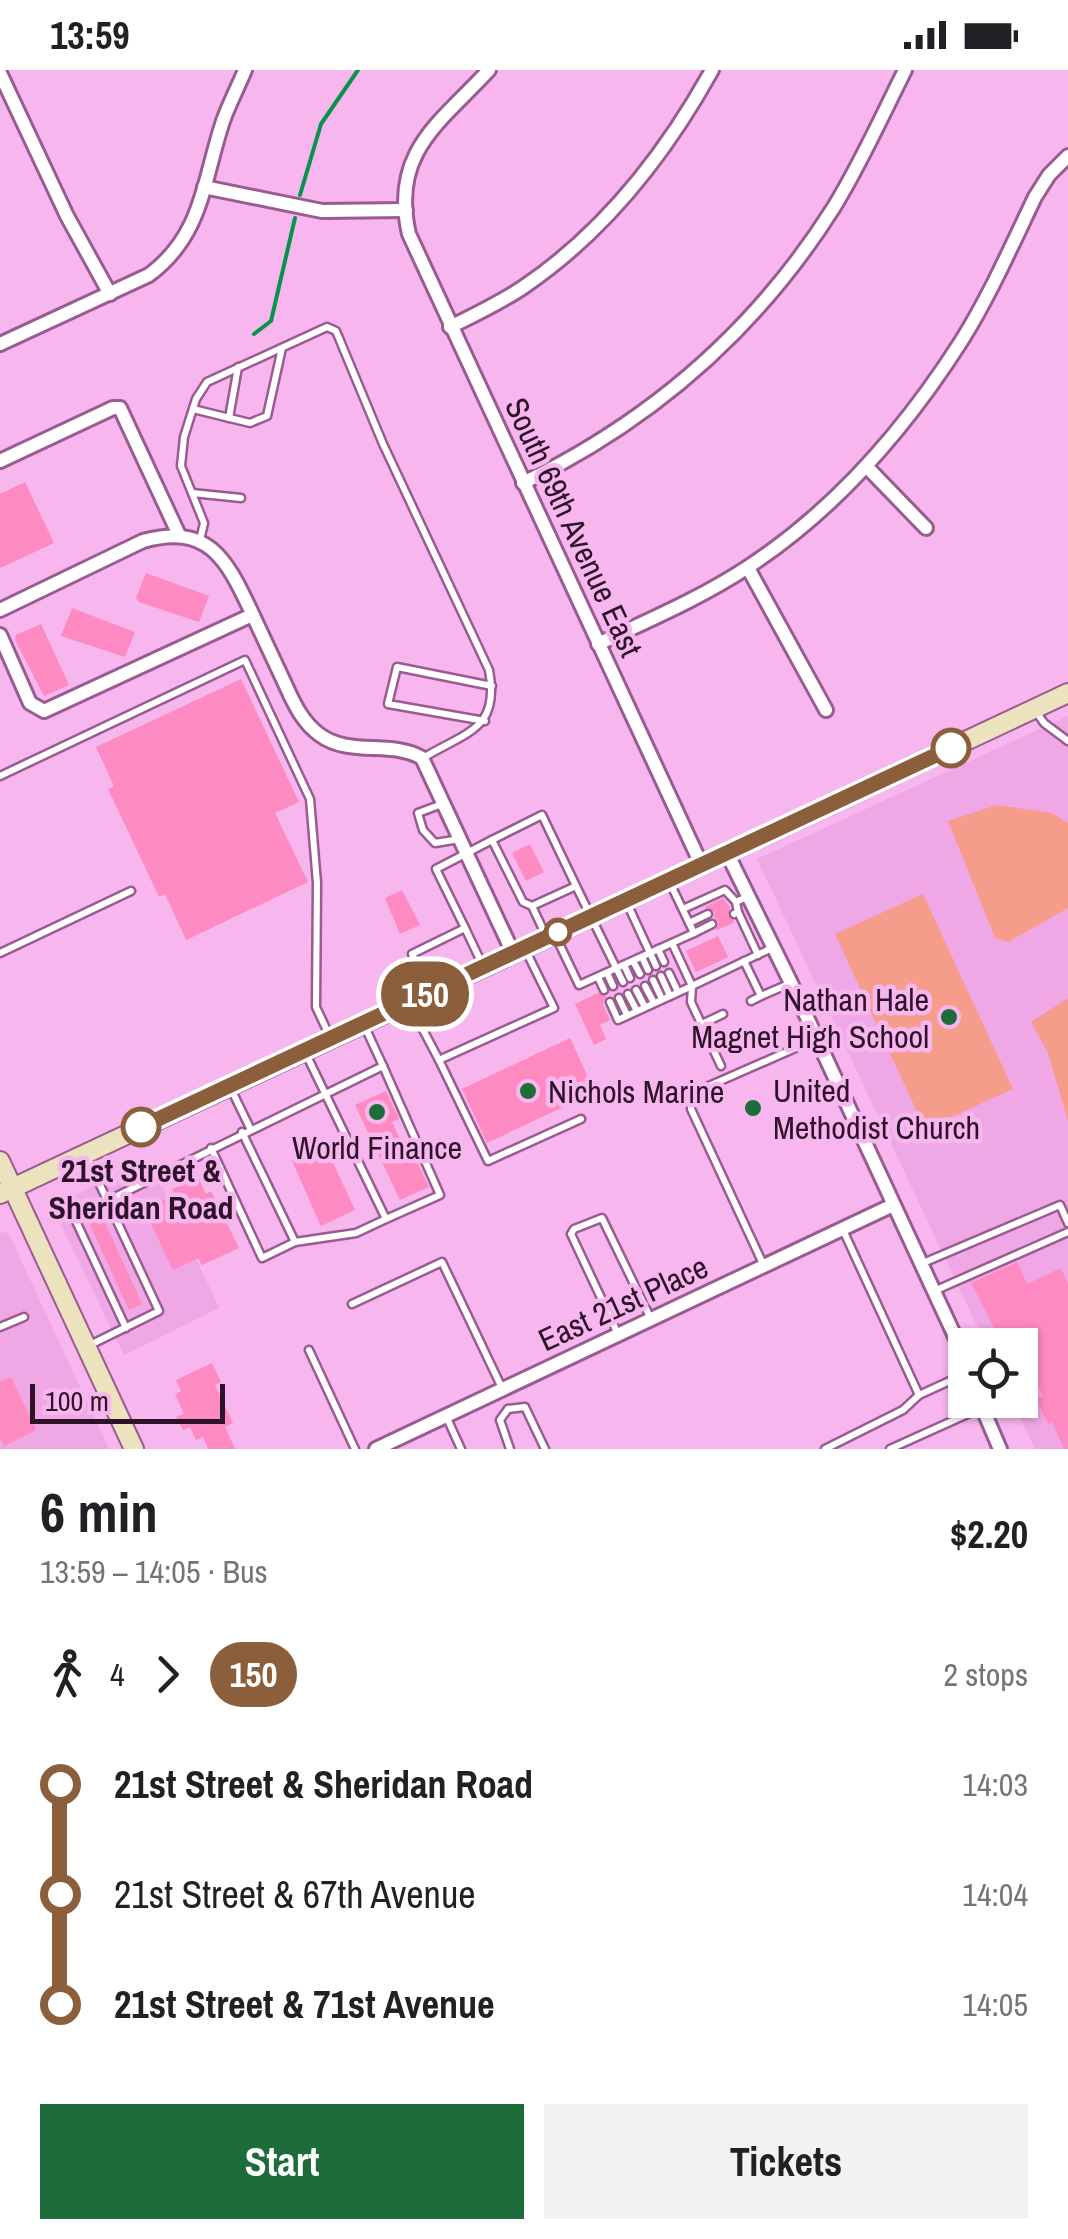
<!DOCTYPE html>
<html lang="en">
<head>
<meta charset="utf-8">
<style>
	:root { --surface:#fff; --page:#f2f2f2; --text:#202124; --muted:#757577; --accent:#1f6c3b }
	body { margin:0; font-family:"Archivo Narrow",sans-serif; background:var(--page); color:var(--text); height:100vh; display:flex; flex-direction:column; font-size:38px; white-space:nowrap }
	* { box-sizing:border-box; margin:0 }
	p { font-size:32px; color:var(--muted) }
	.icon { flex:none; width:55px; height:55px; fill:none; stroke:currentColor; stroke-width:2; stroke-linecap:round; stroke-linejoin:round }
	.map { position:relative; height:1379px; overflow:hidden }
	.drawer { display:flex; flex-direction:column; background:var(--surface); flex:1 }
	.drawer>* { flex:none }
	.badge { padding:0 20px; border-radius:32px; font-size:35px; line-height:65px }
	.fabs { position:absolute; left:948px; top:1258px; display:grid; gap:20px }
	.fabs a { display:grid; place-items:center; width:90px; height:90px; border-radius:0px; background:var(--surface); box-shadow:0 2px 8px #0004; font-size:50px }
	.scale { position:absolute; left:30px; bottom:25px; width:195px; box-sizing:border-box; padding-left:10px; border:5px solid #2c1329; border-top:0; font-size:28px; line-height:35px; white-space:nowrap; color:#2c1329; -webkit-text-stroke:8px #f8b6ee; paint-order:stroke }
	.map>.badge { position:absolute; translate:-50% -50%; box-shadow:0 0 0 5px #fff }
	.legs { display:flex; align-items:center; gap:15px; height:110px; padding:0 40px; font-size:32px }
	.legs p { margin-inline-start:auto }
	.summary { display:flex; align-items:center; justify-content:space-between; height:170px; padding:0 40px }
	h1 { font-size:55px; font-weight:700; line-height:75px }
	.button { display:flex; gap:20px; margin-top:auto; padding:20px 40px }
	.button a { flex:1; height:115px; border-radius:0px; background:var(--accent); color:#fff; font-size:40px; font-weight:700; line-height:115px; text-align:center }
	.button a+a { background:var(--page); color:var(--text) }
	ul { padding:0 40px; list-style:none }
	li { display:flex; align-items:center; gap:35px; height:110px; font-size:38px }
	li i { display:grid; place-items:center; width:15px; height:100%; margin:0 12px; background:currentColor }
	li i::after { content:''; width:25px; height:25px; margin:-12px; border:8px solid; border-radius:50%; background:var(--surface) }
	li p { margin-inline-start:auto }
	li:first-child i { background:linear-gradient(#0000 50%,currentColor 0) }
	li:last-child i { background:linear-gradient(currentColor 50%,#0000 0) }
	.status { display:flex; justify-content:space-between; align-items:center; height:70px; padding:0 50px; background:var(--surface); direction:ltr }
	.status svg { height:28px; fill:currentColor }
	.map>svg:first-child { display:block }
	.built { fill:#efa7e5 }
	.green { fill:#f69c8a }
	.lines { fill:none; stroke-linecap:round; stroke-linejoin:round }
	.stream { stroke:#07934a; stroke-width:4 }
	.building { fill:#fd8ac0 }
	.service-casing { stroke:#985c90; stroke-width:11 }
	.minor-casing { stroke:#985c90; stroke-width:18 }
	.secondary-casing { stroke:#985c90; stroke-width:22 }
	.service { stroke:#fff; stroke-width:6 }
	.minor { stroke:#fff; stroke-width:12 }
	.secondary { stroke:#ede2be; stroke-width:18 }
	.line-1-casing { stroke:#fff; stroke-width:22 }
	.line-1 { stroke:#8b5e3c; stroke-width:15 }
	.stop-1-dot { fill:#fff; stroke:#8b5e3c; stroke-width:5 }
	.poi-dot { fill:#1f6c3b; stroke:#f8b6ee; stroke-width:4 }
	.labels { text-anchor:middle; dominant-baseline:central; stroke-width:9; stroke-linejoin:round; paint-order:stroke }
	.street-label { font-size:32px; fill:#2c1329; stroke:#f8b6ee }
	.poi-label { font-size:32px; fill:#2c1329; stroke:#f8b6ee; text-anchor:start }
	.stop-label { font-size:32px; font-weight:bold; fill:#2c1329; stroke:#f8b6ee }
</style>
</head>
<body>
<div class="status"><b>13:59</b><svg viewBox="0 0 49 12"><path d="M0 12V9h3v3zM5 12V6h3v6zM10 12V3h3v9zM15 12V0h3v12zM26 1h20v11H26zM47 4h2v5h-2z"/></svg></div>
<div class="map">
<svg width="1068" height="1379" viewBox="0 0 1068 1379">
	<rect width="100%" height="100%" fill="#f8b6ee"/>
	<!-- built -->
	<g class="built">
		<polygon points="1068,646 1068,1379 1035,1379 1012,1330 1020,1330 1020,1275 986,1275 757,789"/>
		<polygon points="150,1089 219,1238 124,1285 52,1136"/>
		<polygon points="8,1162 109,1379 0,1379 0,1163"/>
	</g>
	<!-- green -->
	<g class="green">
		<polygon points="997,735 1052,743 1068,753 1068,838 1008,872 995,868 948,751"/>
		<polygon points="923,824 1013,1019 925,1059 835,864"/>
		<polygon points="1068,928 1068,1051 1048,983 1031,952"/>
	</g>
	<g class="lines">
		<!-- stream -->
		<g class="stream">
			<polyline points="300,125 321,54 358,0"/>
			<polyline points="254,264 271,251 295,148"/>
		</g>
	</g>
	<!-- building -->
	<g class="building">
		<polygon points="25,412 54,473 0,498 0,424"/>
		<polygon points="146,503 209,526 199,552 139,532 136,528"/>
		<polygon points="72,538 135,562 125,587 61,566"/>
		<polygon points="41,554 69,615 44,626 15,570 16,565"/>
		<polygon points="241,609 299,732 275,743 308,812 186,870 165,824 159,827 108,719 114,716 96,677"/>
		<polygon points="530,774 544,802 526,811 512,783"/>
		<polygon points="402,820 420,855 400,864 385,828"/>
		<polygon points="723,828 730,837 728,846 735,852 715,861 719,853 714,847 715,842 704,837"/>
		<polygon points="718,866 728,887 696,902 686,881"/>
		<polygon points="598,923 606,926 603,934 610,950 600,955 606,969 594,975 575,934"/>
		<polygon points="570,968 595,1022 487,1073 462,1019"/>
		<polygon points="386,1021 399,1049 392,1052 408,1086 413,1083 429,1117 400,1130 355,1035"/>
		<polygon points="325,1076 355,1140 321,1156 292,1091"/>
		<polygon points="198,1107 206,1124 211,1121 239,1178 202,1195 198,1188 173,1200 144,1139 174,1125 172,1119"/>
		<polygon points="101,1144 142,1234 129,1240 88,1150"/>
		<polygon points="1017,1192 1027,1214 1061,1198 1068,1214 1068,1379 1064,1379 1052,1352 1048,1354 1036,1329 1043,1326 1034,1307 1020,1314 1020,1275 1003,1275 971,1213"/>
		<polygon points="212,1293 221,1312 215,1315 233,1353 225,1357 235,1379 208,1379 203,1367 196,1370 190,1357 183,1360 176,1347 184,1344 175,1324 181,1321 176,1310"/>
		<polygon points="11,1307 36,1360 4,1376 0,1368 0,1312"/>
	</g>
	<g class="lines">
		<!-- service casing -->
		<g class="service-casing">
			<g id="service">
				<polyline points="193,339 250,353 267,346 282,278"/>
				<polyline points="229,348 238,297"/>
				<polyline points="192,423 241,428"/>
				<path d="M200,470L204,453L181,396L184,367L196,329L207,312L327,257L336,261L383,374L489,600C500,659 468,661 423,688"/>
				<polyline points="1035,640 1044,653 1068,671"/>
				<polyline points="485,651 388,634 397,597 492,616"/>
				<polyline points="0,706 245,590 310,729 317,813 316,937 330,967"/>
				<polyline points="442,734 418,743 423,760 435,773 460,769"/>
				<polyline points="492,770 542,745 576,816"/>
				<polyline points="626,831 656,896"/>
				<polyline points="532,836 546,866"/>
				<polyline points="683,839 725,820 736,832 749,826"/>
				<polyline points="738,842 758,885"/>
				<polyline points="734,844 738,842 736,832"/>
				<polyline points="689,853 708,844"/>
				<polyline points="465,858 436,799 492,770 523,832 532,836 576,816 623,912"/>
				<polyline points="694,863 712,854"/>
				<polyline points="556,867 579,915 694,863 669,811"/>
				<polyline points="658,879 664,892"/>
				<polyline points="0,883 131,821"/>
				<polyline points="642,887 648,900"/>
				<polyline points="633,891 640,904"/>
				<polyline points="744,891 761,926 791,913"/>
				<polyline points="624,895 630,908"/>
				<polyline points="607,903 613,916"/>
				<polyline points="669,903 678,922"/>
				<polyline points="661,906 670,926"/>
				<polyline points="598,907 604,920"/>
				<polyline points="653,910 662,929"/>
				<polyline points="645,916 654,933"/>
				<polyline points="636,920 645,937"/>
				<polyline points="430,922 412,884 465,858 483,896"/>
				<polyline points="628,924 637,941"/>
				<polyline points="619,928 627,945"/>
				<polyline points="751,931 761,926"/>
				<polyline points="610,932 618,950 692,916 672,873"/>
				<polyline points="411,937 439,990 554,938 525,879"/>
				<polyline points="702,954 723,944"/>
				<polyline points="439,990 488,1091 581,1049"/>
				<polyline points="383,996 440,1125 386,1149"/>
				<polyline points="721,996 691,932 692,916 774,877"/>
				<polyline points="230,1017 250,1058"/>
				<polyline points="242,1062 295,1172"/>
				<polyline points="211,1078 262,1188 295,1172 356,1163 386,1149 305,982"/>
				<polyline points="86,1085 159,1241 88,1276"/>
				<polyline points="843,1160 919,1325 965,1304"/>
				<polyline points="923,1193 1060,1135 1068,1153"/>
				<polyline points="764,1196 691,1039 692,1026 702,1019 816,969"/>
				<polyline points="934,1221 1068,1162"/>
				<polyline points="352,1234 442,1192 502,1318"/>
				<polyline points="0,1257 24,1247"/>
				<polyline points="126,1258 74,1147 383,996 365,957"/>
				<polyline points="618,1264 571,1164 574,1159 602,1148 650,1247"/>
				<polyline points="309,1280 355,1379"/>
				<polyline points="508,1339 525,1337 545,1379"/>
				<polyline points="508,1339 500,1350 510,1379"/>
				<polyline points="446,1346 461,1379"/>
				<polyline points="825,1379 903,1340 919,1325"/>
				<polyline points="890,1379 981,1338"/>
			</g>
		</g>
		<!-- minor casing -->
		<g class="minor-casing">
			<g id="minor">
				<path d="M489,0C441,52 390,82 409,164L701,794"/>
				<polyline points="0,3 67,146 110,224"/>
				<polyline points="204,117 322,141 406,140"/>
				<path d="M450,257C476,244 502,232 525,216C604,162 666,83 712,0"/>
				<path d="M0,274L149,205C203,165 203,111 223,51C229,34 238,17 245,0"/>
				<polyline points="0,391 113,338 120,338 179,465"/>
				<polyline points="867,397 926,458"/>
				<path d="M523,413C653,350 757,259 834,137C861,93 882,46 905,0"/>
				<polyline points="748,498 826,640"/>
				<path d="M0,540L143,471C207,453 226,488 250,539C262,565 274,590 286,616C294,634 303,653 320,665C350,687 392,670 422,688L513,883"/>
				<polyline points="0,565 30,633 44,641 252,545"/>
				<path d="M598,574C649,550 701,528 748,497C835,440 906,358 962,270C990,225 1012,175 1035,127L1049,105L1068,86"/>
				<polyline points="727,783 791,913 965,1288"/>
				<polyline points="979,1330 1000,1379"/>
				<polyline points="376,1379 893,1135"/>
			</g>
		</g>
		<!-- secondary casing -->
		<g class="secondary-casing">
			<g id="secondary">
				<polyline points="0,1091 134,1379"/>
				<polyline points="0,1124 1068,623"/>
			</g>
		</g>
		<!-- service -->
		<use href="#service" class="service"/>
		<!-- minor -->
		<use href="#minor" class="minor"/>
		<!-- secondary -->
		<use href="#secondary" class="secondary"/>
	</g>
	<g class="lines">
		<!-- line-1 casing -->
		<g class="line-1-casing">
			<polyline id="line-1" points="141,1057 951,678"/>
		</g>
		<!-- line-1 -->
		<use href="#line-1" class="line-1"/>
	</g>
	<!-- markers -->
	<g class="stop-1-dot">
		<circle cx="951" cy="678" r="18"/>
		<circle cx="558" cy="862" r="12"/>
		<circle cx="141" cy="1057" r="18"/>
	</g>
	<g class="poi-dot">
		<circle cx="949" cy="947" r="10"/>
		<circle cx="528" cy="1021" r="10"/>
		<circle cx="753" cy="1038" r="10"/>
		<circle cx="377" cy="1042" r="10"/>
	</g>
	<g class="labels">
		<!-- street labels -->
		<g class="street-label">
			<text transform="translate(574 457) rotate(65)">South 69th Avenue East</text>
			<text transform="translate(623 1233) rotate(-25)">East 21st Place</text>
		</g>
		<!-- poi labels -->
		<g class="poi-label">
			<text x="929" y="929" text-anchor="end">Nathan Hale<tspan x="929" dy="37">Magnet High School</tspan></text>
			<text x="773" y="1020">United<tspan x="773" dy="37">Methodist Church</tspan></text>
			<text x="548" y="1021">Nichols Marine</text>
			<text x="377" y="1077" text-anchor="middle">World Finance</text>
		</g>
		<!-- stop labels -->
		<g class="stop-label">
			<text x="141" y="1100">21st Street &amp;<tspan x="141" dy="37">Sheridan Road</tspan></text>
		</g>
	</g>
</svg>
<div class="fabs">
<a><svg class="icon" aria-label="locate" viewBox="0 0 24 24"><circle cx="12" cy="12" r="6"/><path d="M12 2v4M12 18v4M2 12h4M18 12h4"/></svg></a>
</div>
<div class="scale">100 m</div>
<b class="badge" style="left:425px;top:924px;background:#8b5e3c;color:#fff">150</b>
</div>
<section class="drawer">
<div class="summary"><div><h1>6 min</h1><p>13:59 – 14:05 · Bus</p></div><b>$2.20</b></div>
<div class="legs"><svg class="icon" aria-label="walk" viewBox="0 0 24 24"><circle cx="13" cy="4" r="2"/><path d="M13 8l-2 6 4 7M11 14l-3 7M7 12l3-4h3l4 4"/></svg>4<svg class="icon" aria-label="forward" viewBox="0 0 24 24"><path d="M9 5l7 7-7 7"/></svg><b class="badge" style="background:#8b5e3c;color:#fff">150</b><p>2 stops</p></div>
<ul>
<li><i style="color:#8b5e3c"></i><b>21st Street &amp; Sheridan Road</b><p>14:03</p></li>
<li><i style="color:#8b5e3c"></i><span>21st Street &amp; 67th Avenue</span><p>14:04</p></li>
<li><i style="color:#8b5e3c"></i><b>21st Street &amp; 71st Avenue</b><p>14:05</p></li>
</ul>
<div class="button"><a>Start</a><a>Tickets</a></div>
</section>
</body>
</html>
